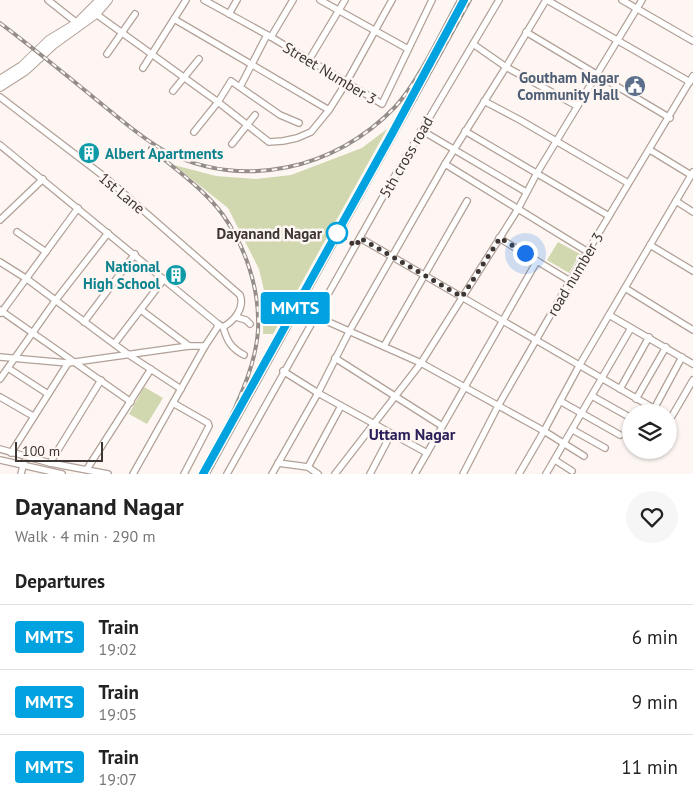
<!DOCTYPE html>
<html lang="en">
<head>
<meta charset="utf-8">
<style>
	:root { --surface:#fff; --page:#f6f6f6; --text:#222; --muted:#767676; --line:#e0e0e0 }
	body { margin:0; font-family:"PT Sans",sans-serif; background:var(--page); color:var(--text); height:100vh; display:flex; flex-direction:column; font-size:19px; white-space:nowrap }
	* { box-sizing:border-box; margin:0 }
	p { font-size:16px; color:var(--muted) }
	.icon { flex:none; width:28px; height:28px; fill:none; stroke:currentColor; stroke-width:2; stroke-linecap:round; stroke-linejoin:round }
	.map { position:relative; height:474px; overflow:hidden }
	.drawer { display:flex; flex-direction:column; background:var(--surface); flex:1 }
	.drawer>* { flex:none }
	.badge { padding:0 10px; border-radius:4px; font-size:18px; line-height:32px }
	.controls { position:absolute; left:622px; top:404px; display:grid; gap:10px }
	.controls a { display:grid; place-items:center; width:55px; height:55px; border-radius:50%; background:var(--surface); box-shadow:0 1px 4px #0004; font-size:25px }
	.scale { position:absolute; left:15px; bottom:12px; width:88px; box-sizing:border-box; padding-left:5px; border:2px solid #3d3632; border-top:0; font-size:14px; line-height:18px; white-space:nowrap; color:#3d3632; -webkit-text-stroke:4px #fdf6f2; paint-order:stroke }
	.you { position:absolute; width:25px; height:25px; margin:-12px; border:4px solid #fff; border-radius:50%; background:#1a73e8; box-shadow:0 0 0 8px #1a73e833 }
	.map>.badge { position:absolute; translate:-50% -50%; box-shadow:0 0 0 2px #fff }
	h2 { padding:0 15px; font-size:19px; line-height:45px }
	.round { display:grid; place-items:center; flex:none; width:52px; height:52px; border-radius:26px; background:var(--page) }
	.headline { display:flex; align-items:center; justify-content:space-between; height:85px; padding:0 15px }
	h1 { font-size:24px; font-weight:800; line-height:38px }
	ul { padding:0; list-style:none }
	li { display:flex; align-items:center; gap:15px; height:65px; padding:0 15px; border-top:1px solid var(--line) }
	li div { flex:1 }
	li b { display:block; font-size:19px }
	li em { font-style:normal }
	li .badge { min-width:55px; font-weight:700; text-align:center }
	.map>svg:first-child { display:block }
	.green { fill:#d1d8b0 }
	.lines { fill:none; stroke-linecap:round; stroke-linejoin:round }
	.minor-casing { stroke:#b2a198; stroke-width:8 }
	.major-casing { stroke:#b2a198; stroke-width:10 }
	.minor { stroke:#fff; stroke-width:5.5 }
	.major { stroke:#fff; stroke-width:8 }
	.rail-casing { stroke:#948d89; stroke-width:4 }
	.rail { stroke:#fdf6f2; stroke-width:2; stroke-dasharray:5.5; stroke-linecap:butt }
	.line-casing { stroke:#fff; stroke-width:11 }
	.line { stroke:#00a3e0; stroke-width:8 }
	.walk { stroke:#3d3632; stroke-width:5; stroke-dasharray:0 9 }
	.stop-dot { fill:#fff; stroke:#00a3e0; stroke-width:2.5 }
	.labels { text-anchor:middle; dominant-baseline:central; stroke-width:5; stroke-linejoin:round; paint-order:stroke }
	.street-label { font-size:15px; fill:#3d3632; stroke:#fdf6f2 }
	.service-label { font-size:15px; font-weight:bold; fill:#4e5e75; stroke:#fdf6f2; text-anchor:end }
	.culture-label { font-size:15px; font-weight:bold; fill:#0d838f; stroke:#fdf6f2; text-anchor:start }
	.stop-label { font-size:15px; font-weight:bold; fill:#3d3632; stroke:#fdf6f2; text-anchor:end }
	.neighbourhood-label { font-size:16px; font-weight:bold; fill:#2c205b; stroke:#fdf6f2 }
</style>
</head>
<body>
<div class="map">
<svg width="693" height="474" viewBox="0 0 693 474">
	<rect width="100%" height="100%" fill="#fdf6f2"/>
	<!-- green -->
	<g class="green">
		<polygon points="387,129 273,334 263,334 264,290 259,269 228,208 174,165 216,176 256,179 291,175 362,148"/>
		<polygon points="558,242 580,254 569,273 547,260"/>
		<polygon points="144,387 163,398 147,424 129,414"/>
	</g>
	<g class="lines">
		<!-- minor casing -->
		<g class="minor-casing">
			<g id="minor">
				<polyline points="48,0 77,23"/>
				<polyline points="204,0 271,37 382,104 432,0"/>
				<polyline points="320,0 408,49"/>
				<polyline points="547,0 690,82"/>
				<polyline points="622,0 693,41"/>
				<polyline points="96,14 218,102 269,142 283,141 297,138 311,132 329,110 346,83 392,0"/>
				<polyline points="229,14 237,0"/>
				<polyline points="174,19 329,110"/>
				<polyline points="526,32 670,118"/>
				<polyline points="271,37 293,0"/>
				<polyline points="473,44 506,67 577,106"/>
				<polyline points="107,54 135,14"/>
				<polyline points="309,60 345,0"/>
				<polyline points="143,68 186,0"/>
				<polyline points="240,87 267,35"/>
				<polyline points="173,91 199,59"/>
				<path d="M0,97L106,178L240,295C245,308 234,321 223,327L218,324L0,145"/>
				<polyline points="484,101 520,120 628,183"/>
				<polyline points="421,130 526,192"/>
				<polyline points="465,131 609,216"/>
				<polyline points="194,132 218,102 231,81 280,115 299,123"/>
				<polyline points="232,144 255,115"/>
				<polyline points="650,150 691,175"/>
				<polyline points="445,164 588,252"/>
				<polyline points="676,201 693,212"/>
				<polyline points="0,220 43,179"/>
				<polyline points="17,232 46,252"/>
				<polyline points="360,238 660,412"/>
				<polyline points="499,238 570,281"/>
				<polyline points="650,245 693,271"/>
				<polyline points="0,262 27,279 129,355 181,389"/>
				<polyline points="625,288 693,330"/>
				<polyline points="0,310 131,402"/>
				<polyline points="141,310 189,346"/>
				<polyline points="1,313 78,208"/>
				<polyline points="609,315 693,364"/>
				<polyline points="315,316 421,363 544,431 584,456"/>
				<polyline points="236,317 246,320 250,324"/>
				<polyline points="84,322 135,254"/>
				<path d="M223,327C227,341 231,348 244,355"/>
				<polyline points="115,343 164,279"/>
				<polyline points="384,346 467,201"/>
				<polyline points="0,357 68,363 189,346 205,346"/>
				<polyline points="335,358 442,426"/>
				<polyline points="8,368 48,394"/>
				<polyline points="283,371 318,393 427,453"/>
				<polyline points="0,379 55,301 108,233"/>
				<polyline points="620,389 649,337"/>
				<polyline points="592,396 631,418"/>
				<polyline points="0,397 33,416"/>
				<polyline points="636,399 666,347"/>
				<polyline points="560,401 620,435"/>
				<polyline points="173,403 208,423 209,426 184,474"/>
				<polyline points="654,409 682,357"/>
				<polyline points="669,417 672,416 693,380"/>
				<polyline points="573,430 605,448"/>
				<polyline points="0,449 50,463 108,474"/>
				<polyline points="11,453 68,363"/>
				<polyline points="0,460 62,474"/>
				<polyline points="555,460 572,471"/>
				<polyline points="50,463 101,380"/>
				<polyline points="278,463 308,467 318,474"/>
				<polyline points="308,467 341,406"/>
				<polyline points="87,469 151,369"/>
				<polyline points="21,474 24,462"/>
				<polyline points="133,474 205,346 217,328 218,324"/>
				<polyline points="227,474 390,184 499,0"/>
				<polyline points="272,474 318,393 350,330 445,164 506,67 546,0"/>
				<polyline points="335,474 421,363 518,209 537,173 642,0"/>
				<polyline points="370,474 391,434"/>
				<polyline points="415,474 537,261"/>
				<polyline points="463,474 498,406 570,281 693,76"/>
				<polyline points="519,474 544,431 579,366 693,172"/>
				<polyline points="546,474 631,328"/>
			</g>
		</g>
		<!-- major casing -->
		<g class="major-casing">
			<g id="major">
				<polyline points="0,80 22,66 49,40 77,23 100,0"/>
				<polyline points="0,87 25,71 53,45 96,14 108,0"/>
			</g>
		</g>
		<!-- minor -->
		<use href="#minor" class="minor"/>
		<!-- major -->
		<use href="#major" class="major"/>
		<!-- rail casing -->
		<g class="rail-casing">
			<g id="rail">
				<path d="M0,23C36,50 70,78 104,106C124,122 143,139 165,151C243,191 336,169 395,107C419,81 441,32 459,0"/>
				<path d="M150,148C175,169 204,189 223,215C246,248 260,290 258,330C256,362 242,393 229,421"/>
				<polyline points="208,474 470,0"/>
			</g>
		</g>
		<!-- rail -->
		<use href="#rail" class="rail"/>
	</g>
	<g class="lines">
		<!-- line casing -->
		<g class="line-casing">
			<polyline id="line" points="203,474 393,132 464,0"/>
		</g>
		<!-- line -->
		<use href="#line" class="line"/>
		<!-- walk -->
		<polyline class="walk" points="337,233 356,246 360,238 462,297 500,238 525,253"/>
	</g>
	<!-- icons -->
	<defs>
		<g id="civic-disc" transform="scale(1.125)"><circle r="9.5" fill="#5c6f8a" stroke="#fdf6f2"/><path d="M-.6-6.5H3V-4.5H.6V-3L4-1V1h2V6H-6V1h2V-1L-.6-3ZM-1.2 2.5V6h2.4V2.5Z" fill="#fff"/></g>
		<g id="building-disc" transform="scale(1.125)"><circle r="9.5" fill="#0f9aa8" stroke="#fdf6f2"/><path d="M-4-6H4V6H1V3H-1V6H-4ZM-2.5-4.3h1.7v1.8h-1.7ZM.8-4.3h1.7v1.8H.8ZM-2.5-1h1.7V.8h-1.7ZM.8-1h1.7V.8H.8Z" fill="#fff"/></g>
	</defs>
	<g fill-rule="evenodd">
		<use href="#civic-disc" x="635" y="86"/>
		<use href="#building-disc" x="89" y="153"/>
		<use href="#building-disc" x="176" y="275"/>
	</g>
	<!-- markers -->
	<circle class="stop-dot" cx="337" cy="233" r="10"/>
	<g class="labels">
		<!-- street labels -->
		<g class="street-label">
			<text transform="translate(330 73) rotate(31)">Street Number 3</text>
			<text transform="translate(406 157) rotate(-60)">5th cross road</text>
			<text transform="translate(122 193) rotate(40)">1st Lane</text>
			<text transform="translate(575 274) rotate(-59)">road number 3</text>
		</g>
		<!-- service labels -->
		<g class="service-label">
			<text x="619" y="77">Goutham Nagar<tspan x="619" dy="17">Community Hall</tspan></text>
		</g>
		<!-- culture labels -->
		<g class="culture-label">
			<text x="105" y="153">Albert Apartments</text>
			<text x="160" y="266" text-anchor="end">National<tspan x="160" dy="17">High School</tspan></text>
		</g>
		<!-- stop labels -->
		<g class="stop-label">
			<text x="322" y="233">Dayanand Nagar</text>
		</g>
		<!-- neighbourhood labels -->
		<g class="neighbourhood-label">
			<text x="412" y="434">Uttam Nagar</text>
		</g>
	</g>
</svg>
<div class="controls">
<a><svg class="icon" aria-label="layers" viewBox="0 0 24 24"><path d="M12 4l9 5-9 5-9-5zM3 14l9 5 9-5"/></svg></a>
</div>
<div class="scale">100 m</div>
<div class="you" style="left:525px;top:253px"></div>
<b class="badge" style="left:295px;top:308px;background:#00a3e0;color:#fff">MMTS</b>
</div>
<section class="drawer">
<div class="headline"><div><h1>Dayanand Nagar</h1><p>Walk · 4 min · 290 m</p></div><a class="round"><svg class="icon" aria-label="heart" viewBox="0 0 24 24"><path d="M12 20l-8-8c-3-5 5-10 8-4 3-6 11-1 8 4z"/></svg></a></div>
<h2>Departures</h2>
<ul>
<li><span class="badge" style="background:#00a3e0;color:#fff">MMTS</span><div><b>Train</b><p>19:02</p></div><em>6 min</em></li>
<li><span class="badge" style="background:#00a3e0;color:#fff">MMTS</span><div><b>Train</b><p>19:05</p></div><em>9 min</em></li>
<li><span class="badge" style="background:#00a3e0;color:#fff">MMTS</span><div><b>Train</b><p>19:07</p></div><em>11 min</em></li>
</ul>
</section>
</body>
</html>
